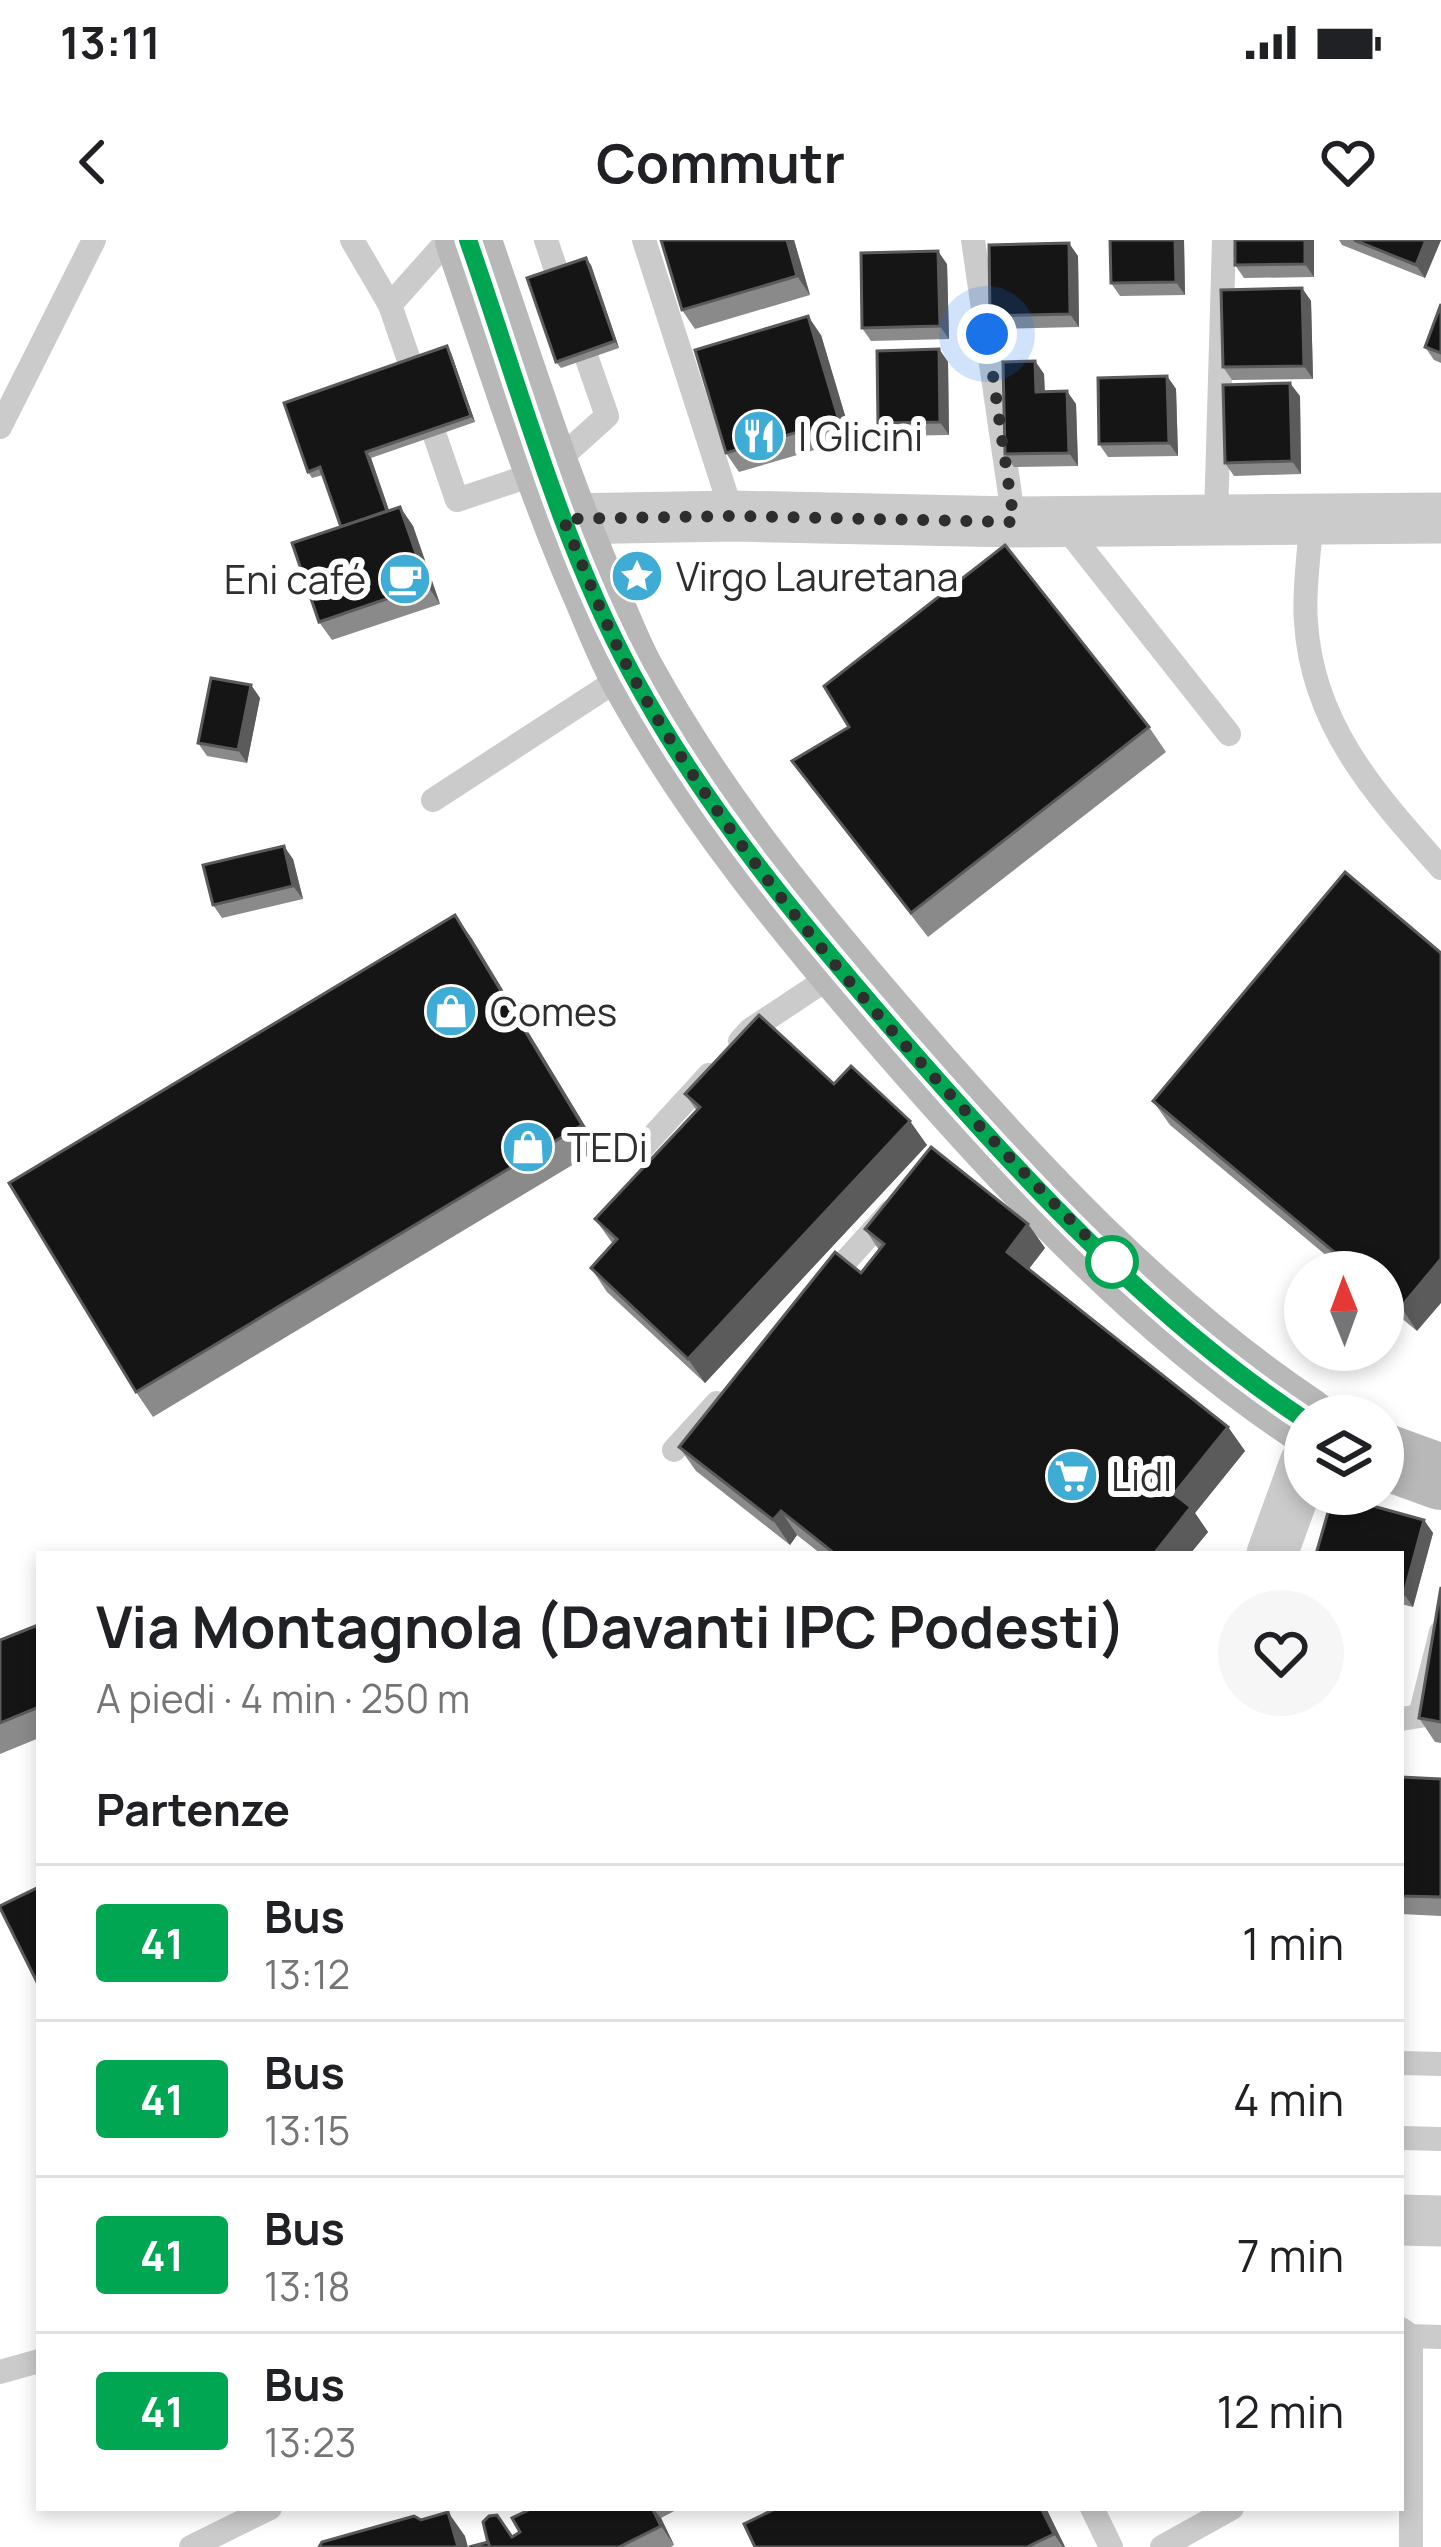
<!DOCTYPE html>
<html lang="it">
<head>
<meta charset="utf-8">
<style>
	:root { --surface:#fff; --page:#f6f6f6; --text:#202124; --muted:#757577; --line:#e0e0e0 }
	body { margin:0; font-family:Manrope,sans-serif; background:var(--page); color:var(--text); height:100vh; display:flex; flex-direction:column; font-size:45px; white-space:nowrap }
	* { box-sizing:border-box; margin:0 }
	p { font-size:39px; color:var(--muted) }
	.icon { flex:none; width:66px; height:66px; fill:none; stroke:currentColor; stroke-width:2; stroke-linecap:round; stroke-linejoin:round }
	.map { position:relative; flex:1; overflow:hidden }
	.drawer { position:absolute; left:36px; top:1311px; width:1368px; height:960px; display:flex; flex-direction:column; background:var(--surface); border-radius:0px; box-shadow:0 6px 18px #0003 }
	.drawer>* { flex:none }
	.badge { padding:0 24px; border-radius:9px; font-size:42px; line-height:78px }
	.needle { width:78px; rotate:359deg }
	.tools { position:absolute; left:1284px; top:1011px; display:grid; gap:24px }
	.tools a { display:grid; place-items:center; width:120px; height:120px; border-radius:50%; background:var(--surface); box-shadow:0 6px 18px #0003; font-size:60px }
	.you { position:absolute; width:60px; height:60px; margin:-30px; border:9px solid #fff; border-radius:50%; background:#1a73e8; box-shadow:0 0 0 18px #1a73e833 }
	.map>.badge { position:absolute; translate:-50% -50%; box-shadow:0 0 0 6px #fff }
	h2 { padding:0 60px; font-size:45px; line-height:108px }
	.round { display:grid; place-items:center; flex:none; width:126px; height:126px; border-radius:63px; background:var(--page) }
	.headline { display:flex; align-items:center; justify-content:space-between; height:204px; padding:0 60px }
	h1 { font-size:57px; font-weight:700; line-height:90px }
	ul { padding:0; list-style:none }
	li { display:flex; align-items:center; gap:36px; height:156px; padding:0 60px; border-top:3px solid var(--line) }
	li div { flex:1 }
	li b { display:block; font-size:45px }
	li em { font-style:normal }
	li .badge { min-width:132px; font-weight:700; text-align:center }
	.status { display:flex; justify-content:space-between; align-items:center; height:84px; padding:0 60px; background:var(--surface); direction:ltr }
	.status svg { height:33px; fill:currentColor }
	header { display:flex; justify-content:space-between; align-items:center; height:156px; padding:0 60px; background:var(--surface); font-size:54px; font-weight:700 }
	.map>svg:first-child { display:block }
	.lines { fill:none; stroke-linecap:round; stroke-linejoin:round }
	.service { stroke:#cbcbcb; stroke-width:24 }
	.minor { stroke:#cbcbcb; stroke-width:51 }
	.secondary { stroke:#b8b8b8; stroke-width:66 }
	.wall { fill:#8a8a8a }
	.shaded-wall { fill:#5b5b5b }
	.building { fill:#151515; stroke:#5b5b5b; stroke-width:3 }
	.line-casing { stroke:#fff; stroke-width:27 }
	.line { stroke:#00a651; stroke-width:18 }
	.walk { stroke:#2e2e2e; stroke-width:12; stroke-dasharray:0 21.6 }
	.stop-dot { fill:#fff; stroke:#00a651; stroke-width:6 }
	.labels { text-anchor:middle; dominant-baseline:central; stroke-width:12; stroke-linejoin:round; paint-order:stroke }
	.poi-label { font-size:39px; fill:#2e2e2e; stroke:#fff; text-anchor:start }
</style>
</head>
<body>
<div class="status"><b>13:11</b><svg viewBox="0 0 49 12"><path d="M0 12V9h3v3zM5 12V6h3v6zM10 12V3h3v9zM15 12V0h3v12zM26 1h20v11H26zM47 4h2v5h-2z"/></svg></div>
<header><svg class="icon" aria-label="back" viewBox="0 0 24 24"><path d="M15 5l-7 7 7 7"/></svg>Commutr<svg class="icon" aria-label="heart" viewBox="0 0 24 24"><path d="M12 20l-8-8c-3-5 5-10 8-4 3-6 11-1 8 4z"/></svg></header>
<div class="map">
<svg width="1441" height="2307" viewBox="0 0 1441 2307">
	<rect width="100%" height="100%" fill="#fff"/>
	<g class="lines">
		<!-- service -->
		<g class="service">
			<polyline points="352,0 390,65"/>
			<polyline points="448,0 390,65 457,260 547,230 607,176 578,93"/>
			<polyline points="546,0 566,60"/>
			<polyline points="644,0 733,276"/>
			<polyline points="973,0 1014,282"/>
			<polyline points="0,187 94,0"/>
			<polyline points="1216,278 1224,0"/>
			<path d="M1311,280C1310,313 1303,349 1306,382C1312,485 1376,555 1441,628"/>
			<polyline points="1062,283 1229,494"/>
			<polyline points="433,560 628,433"/>
			<polyline points="740,801 750,790 839,731"/>
			<polyline points="643,907 709,835"/>
			<polyline points="825,1044 890,972"/>
			<polyline points="674,1210 717,1163"/>
			<polyline points="1401,1479 1420,1476 1441,1392"/>
			<polyline points="1401,1823 1441,1824"/>
			<polyline points="1401,1898 1441,1899"/>
			<polyline points="1401,2089 1411,2096 1441,2097"/>
			<polyline points="1411,2096 1411,2307"/>
			<polyline points="0,2132 39,2121"/>
			<polyline points="1092,2268 1111,2307"/>
			<polyline points="191,2307 270,2268"/>
			<polyline points="1162,2307 1232,2268"/>
		</g>
		<!-- minor -->
		<g class="minor">
			<polyline points="564,279 733,276 1014,282 1441,278"/>
			<polyline points="1272,1314 1305,1223"/>
			<polyline points="1401,1980 1441,1981"/>
		</g>
		<!-- secondary -->
		<g class="secondary">
			<path d="M468,0C509,118 545,237 595,351C607,379 618,408 632,434C705,568 803,686 902,800C1022,938 1152,1078 1305,1180"/>
			<polyline points="1383,1216 1441,1237"/>
		</g>
	</g>
	<!-- wall -->
	<g class="wall">
		<polygon points="661,0 794,0 810,55 695,89 682,70"/>
		<polygon points="1110,0 1184,0 1185,55 1120,56 1111,43"/>
		<polygon points="1314,0 1314,37 1244,38 1235,25"/>
		<polygon points="1339,0 1441,0 1425,38 1342,5"/>
		<polygon points="1078,16 1079,87 999,89 990,76"/>
		<polygon points="947,24 949,99 871,101 862,88"/>
		<polygon points="591,25 619,108 561,128 556,122"/>
		<polygon points="1302,48 1311,61 1313,139 1232,140 1223,127"/>
		<polygon points="1441,64 1441,123 1434,120 1425,107"/>
		<polygon points="821,95 852,199 739,232 726,213"/>
		<polygon points="939,109 948,122 949,195 888,196 878,183"/>
		<polygon points="451,113 475,182 371,218 389,270 400,267 413,286 440,364 332,400 319,382 341,287 323,235 312,238 308,232"/>
		<polygon points="1035,121 1044,134 1045,151 1076,164 1078,226 1014,227 1005,214"/>
		<polygon points="1167,136 1176,149 1178,216 1108,217 1099,204"/>
		<polygon points="1300,156 1301,234 1234,236 1225,223"/>
		<polygon points="251,445 260,458 247,523 207,516 198,503"/>
		<polygon points="1149,487 1166,512 928,697 792,521"/>
		<polygon points="293,619 303,659 222,678 213,665"/>
		<polygon points="1345,632 1417,1091 1383,1063 1383,1032 1346,1032 1170,885 1153,861"/>
		<polygon points="455,675 472,699 599,909 153,1177 136,1152"/>
		<polygon points="834,844 927,905 705,1143 607,1052 591,1028 613,1004 595,979 697,871 685,854"/>
		<polygon points="1028,984 1045,1008 1029,1029 1228,1187 1245,1211 1195,1273 1208,1292 1190,1314 821,1314 797,1295 790,1305 696,1231 679,1207 861,1033 879,1010 865,989"/>
		<polygon points="1424,1280 1433,1293 1413,1367 1401,1364 1401,1314"/>
		<polygon points="1441,1347 1441,1503 1435,1502 1419,1478"/>
		<polygon points="39,1387 39,1498 0,1514 0,1400"/>
		<polygon points="1401,1537 1441,1539 1441,1676 1401,1674"/>
		<polygon points="533,2268 680,2268 661,2278 674,2305 671,2307 469,2307 512,2296 520,2292"/>
		<polygon points="777,2268 1046,2268 1065,2307 755,2307"/>
	</g>
	<!-- shaded-wall -->
	<g class="shaded-wall">
		<polygon points="787,0 794,0 810,55 797,36"/>
		<polygon points="1175,0 1184,0 1185,55 1176,42"/>
		<polygon points="1305,0 1314,0 1314,37 1305,24"/>
		<polygon points="1426,0 1441,0 1425,38 1416,25"/>
		<polygon points="1069,3 1078,16 1079,87 1070,74"/>
		<polygon points="938,11 947,24 949,99 940,86"/>
		<polygon points="586,18 591,25 619,108 615,101"/>
		<polygon points="1302,48 1311,61 1313,139 1304,126"/>
		<polygon points="808,76 821,95 852,199 839,180"/>
		<polygon points="447,106 451,113 475,182 471,176"/>
		<polygon points="939,109 948,122 949,195 940,182"/>
		<polygon points="1035,121 1044,134 1045,165 1036,152"/>
		<polygon points="1167,136 1176,149 1178,216 1169,203"/>
		<polygon points="1290,143 1300,156 1301,234 1292,221"/>
		<polygon points="1067,151 1076,164 1078,226 1069,213"/>
		<polygon points="366,212 371,218 396,291 392,285"/>
		<polygon points="400,267 413,286 440,364 427,345"/>
		<polygon points="251,445 260,458 247,523 238,510"/>
		<polygon points="284,606 293,619 303,659 293,646"/>
		<polygon points="455,675 472,699 599,909 582,885"/>
		<polygon points="910,881 927,905 705,1143 688,1119"/>
		<polygon points="1028,984 1045,1008 1023,1036 1007,1012"/>
		<polygon points="1441,1019 1441,1063 1417,1091 1401,1067"/>
		<polygon points="1228,1187 1245,1211 1195,1273 1208,1292 1190,1314 1154,1314 1174,1254"/>
		<polygon points="781,1271 797,1295 790,1305 773,1280"/>
		<polygon points="1424,1280 1433,1293 1413,1367 1404,1354"/>
		<polygon points="652,2268 661,2278 674,2305 661,2286"/>
		<polygon points="1041,2268 1046,2268 1065,2307 1063,2307 1054,2294"/>
		<polygon points="448,2272 465,2296 468,2307 458,2307"/>
	</g>
	<!-- building -->
	<g class="building">
		<polygon points="661,0 787,0 797,36 682,70"/>
		<polygon points="1110,0 1175,0 1176,42 1111,43"/>
		<polygon points="1235,0 1305,0 1305,24 1235,25"/>
		<polygon points="1354,0 1426,0 1416,25"/>
		<polygon points="1069,3 1070,74 990,76 989,5"/>
		<polygon points="938,11 940,86 862,88 861,13"/>
		<polygon points="586,18 615,101 556,122 527,38"/>
		<polygon points="1302,48 1304,126 1223,127 1221,50"/>
		<polygon points="1441,64 1441,113 1425,107"/>
		<polygon points="808,76 839,180 726,213 695,110"/>
		<polygon points="447,106 471,176 366,212 387,271 341,287 320,227 308,232 284,163"/>
		<polygon points="939,109 940,182 878,183 877,111"/>
		<polygon points="1035,121 1036,152 1067,151 1069,213 1005,214 1003,122"/>
		<polygon points="1167,136 1169,203 1099,204 1098,138"/>
		<polygon points="1290,143 1292,221 1225,223 1223,145"/>
		<polygon points="400,267 427,345 319,382 292,303"/>
		<polygon points="1005,305 1149,487 911,673 792,521 849,487 824,446"/>
		<polygon points="211,438 251,445 238,510 198,503"/>
		<polygon points="284,606 293,646 213,665 203,625"/>
		<polygon points="1345,632 1441,713 1441,1019 1401,1067 1383,1053 1383,1032 1358,1032 1153,861"/>
		<polygon points="455,675 582,885 136,1152 9,943"/>
		<polygon points="759,775 834,844 851,826 910,881 688,1119 591,1028 617,999 595,979 700,867 685,854"/>
		<polygon points="931,907 1028,984 1007,1012 1228,1187 1174,1254 1191,1267 1154,1314 835,1314 781,1271 773,1280 679,1207 835,1012 861,1033 884,1004 865,989"/>
		<polygon points="1333,1255 1424,1280 1404,1354 1401,1354 1401,1314 1316,1314"/>
		<polygon points="1441,1347 1441,1482 1419,1478"/>
		<polygon points="38,1385 39,1467 0,1483 0,1400"/>
		<polygon points="1401,1537 1441,1539 1441,1657 1401,1656"/>
		<polygon points="39,1647 39,1746 0,1668 0,1666"/>
		<polygon points="533,2268 652,2268 661,2286 619,2307 489,2307 483,2282 489,2276 497,2275 512,2297 520,2292 512,2278"/>
		<polygon points="777,2268 1041,2268 1054,2294 1027,2307 755,2307 744,2284"/>
		<polygon points="448,2272 458,2307 319,2307 322,2302 414,2276 421,2280"/>
		<polygon points="488,2302 490,2307 469,2307"/>
	</g>
	<g class="lines">
		<!-- line casing -->
		<g class="line-casing">
			<path id="line" d="M468,0C518,143 560,301 632,434C704,568 803,686 902,800C1022,938 1152,1079 1305,1180"/>
		</g>
		<!-- line -->
		<use href="#line" class="line"/>
		<!-- walk -->
		<path class="walk" d="M987,94L1014,282L733,276L563,279C586,331 605,387 633,437C760,662 941,850 1122,1032L1112,1022"/>
	</g>
	<!-- icons -->
	<defs>
		<g id="restaurant-disc" transform="scale(2.7)"><circle r="9.5" fill="#3facd5" stroke="#fff"/><path d="M-5-6h1v4h1v-4h1v4h1v-4h1v5L-1.5 .5V6h-2V.5L-5-1ZM5-6V6H3V1.5H1.5Q1.5-4 5-6Z" fill="#fff"/></g>
		<g id="sight-disc" transform="scale(2.7)"><circle r="9.5" fill="#3facd5" stroke="#fff"/><path d="M0-6L1.8-2.2L6-1.7L2.9 1.2L3.7 5.4L0 3.3L-3.7 5.4L-2.9 1.2L-6-1.7L-1.8-2.2Z" fill="#fff"/></g>
		<g id="cafe-disc" transform="scale(2.7)"><circle r="9.5" fill="#3facd5" stroke="#fff"/><path d="M-5.5-4.5H6V0H3Q3 3.5 0 3.5H-2.5Q-5.5 3.5-5.5 0ZM3-3.2v2h1.7v-2ZM-6 4.5H4V6H-6Z" fill="#fff"/></g>
		<g id="shop-disc" transform="scale(2.7)"><circle r="9.5" fill="#3facd5" stroke="#fff"/><path d="M-5-2.5h2.3a2.7 3.5 0 0 1 5.4 0H5L5.5 6h-11ZM-1.5-2.5h3a1.5 2.3 0 0 0-3 0Z" fill="#fff"/></g>
		<g id="supermarket-disc" transform="scale(2.7)"><circle r="9.5" fill="#3facd5" stroke="#fff"/><path d="M-6-5.5h2.5l.6 2H6L4.5 2H-2.5L-4.4-4H-6ZM-1.5 3.2a1.3 1.3 0 1 0 .1 0ZM3 3.2a1.3 1.3 0 1 0 .1 0Z" fill="#fff"/></g>
	</defs>
	<g fill-rule="evenodd">
		<use href="#restaurant-disc" x="759" y="196"/>
		<use href="#sight-disc" x="637" y="336"/>
		<use href="#cafe-disc" x="405" y="339"/>
		<use href="#shop-disc" x="451" y="771"/>
		<use href="#shop-disc" x="528" y="907"/>
		<use href="#supermarket-disc" x="1072" y="1236"/>
	</g>
	<!-- markers -->
	<circle class="stop-dot" cx="1112" cy="1022" r="24"/>
	<g class="labels">
		<!-- poi labels -->
		<g class="poi-label">
			<text x="798" y="196">I Glicini</text>
			<text x="676" y="336">Virgo Lauretana</text>
			<text x="366" y="339" text-anchor="end">Eni café</text>
			<text x="490" y="771">Comes</text>
			<text x="567" y="907">TEDi</text>
			<text x="1111" y="1236">Lidl</text>
		</g>
	</g>
</svg>
<div class="tools">
<a><svg class="needle" viewBox="-14 -14 28 28"><path d="M0-13l5 13h-10z" fill="#e53935"/><path d="M0 13l5-13h-10z" fill="#757577"/></svg></a>
<a><svg class="icon" aria-label="layers" viewBox="0 0 24 24"><path d="M12 4l9 5-9 5-9-5zM3 14l9 5 9-5"/></svg></a>
</div>
<div class="you" style="left:987px;top:94px"></div>
<section class="drawer">
<div class="headline"><div><h1>Via Montagnola (Davanti IPC Podesti)</h1><p>A piedi · 4 min · 250 m</p></div><a class="round"><svg class="icon" aria-label="heart" viewBox="0 0 24 24"><path d="M12 20l-8-8c-3-5 5-10 8-4 3-6 11-1 8 4z"/></svg></a></div>
<h2>Partenze</h2>
<ul>
<li><span class="badge" style="background:#00a651;color:#fff">41</span><div><b>Bus</b><p>13:12</p></div><em>1 min</em></li>
<li><span class="badge" style="background:#00a651;color:#fff">41</span><div><b>Bus</b><p>13:15</p></div><em>4 min</em></li>
<li><span class="badge" style="background:#00a651;color:#fff">41</span><div><b>Bus</b><p>13:18</p></div><em>7 min</em></li>
<li><span class="badge" style="background:#00a651;color:#fff">41</span><div><b>Bus</b><p>13:23</p></div><em>12 min</em></li>
</ul>
</section>
</div>
</body>
</html>
